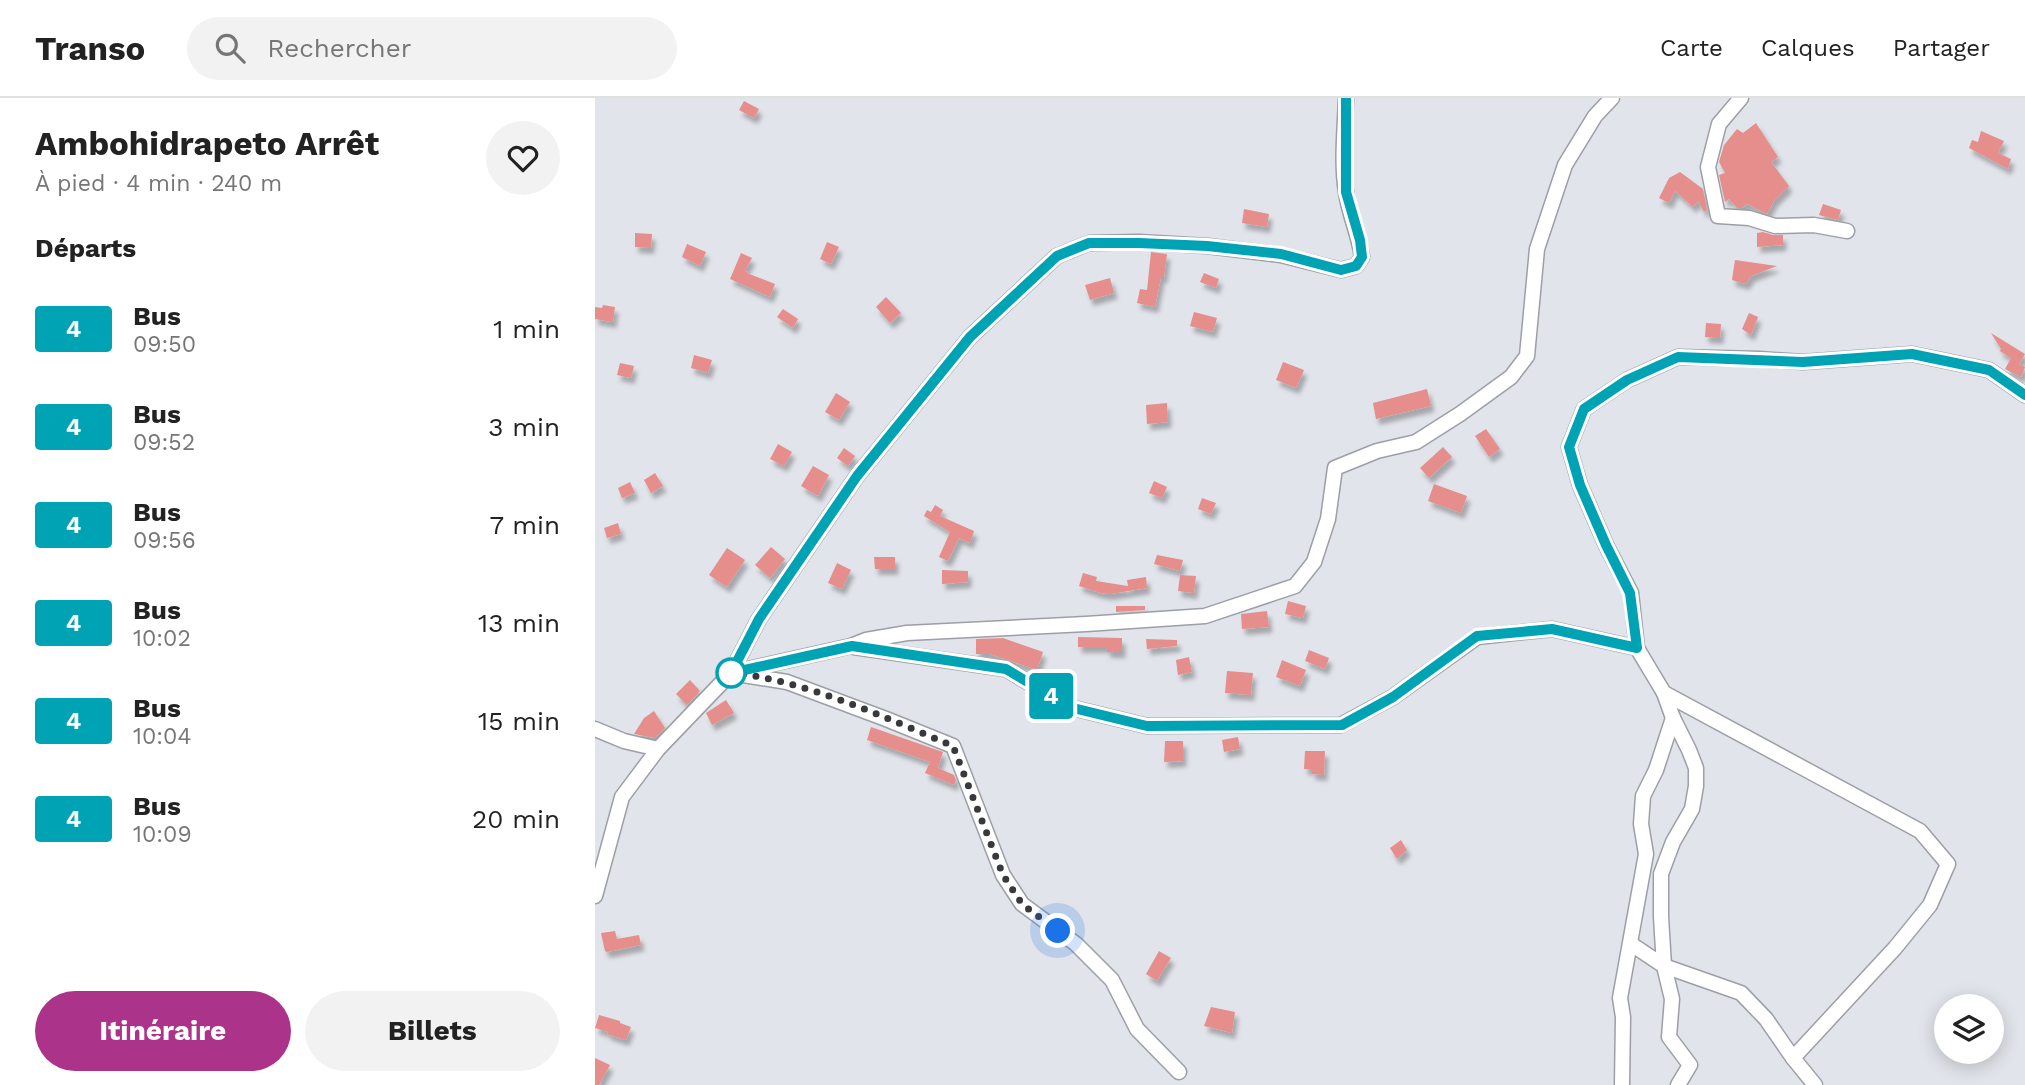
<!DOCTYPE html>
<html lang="fr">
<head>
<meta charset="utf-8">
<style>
	:root { --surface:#fff; --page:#f2f2f2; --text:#222; --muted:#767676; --line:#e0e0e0; --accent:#ab3389 }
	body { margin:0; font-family:"Work Sans",sans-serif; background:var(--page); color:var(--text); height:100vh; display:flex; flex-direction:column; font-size:26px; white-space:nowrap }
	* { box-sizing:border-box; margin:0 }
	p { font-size:23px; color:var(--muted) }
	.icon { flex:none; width:38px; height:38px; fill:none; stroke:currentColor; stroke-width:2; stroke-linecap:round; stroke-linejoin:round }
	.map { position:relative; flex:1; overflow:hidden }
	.panel { display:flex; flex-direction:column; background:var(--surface); width:595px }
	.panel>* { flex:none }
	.badge { padding:0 14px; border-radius:5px; font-size:24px; line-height:46px }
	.fabs { position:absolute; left:1339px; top:896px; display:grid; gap:14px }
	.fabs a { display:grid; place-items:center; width:70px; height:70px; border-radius:50%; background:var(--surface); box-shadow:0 4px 18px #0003; font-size:35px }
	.you { position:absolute; width:35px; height:35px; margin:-18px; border:5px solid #fff; border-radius:50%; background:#1a73e8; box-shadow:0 0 0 10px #1a73e833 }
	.map>.badge { position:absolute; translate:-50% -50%; box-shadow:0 0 0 4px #fff }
	h2 { padding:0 35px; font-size:26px; line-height:63px }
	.round { display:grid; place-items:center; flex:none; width:74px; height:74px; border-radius:37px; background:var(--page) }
	.head { display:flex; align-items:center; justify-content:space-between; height:119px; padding:0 35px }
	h1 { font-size:33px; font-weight:700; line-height:52px }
	.cta { display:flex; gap:14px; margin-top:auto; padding:14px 35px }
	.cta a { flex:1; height:80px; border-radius:42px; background:var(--accent); color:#fff; font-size:28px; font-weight:700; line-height:80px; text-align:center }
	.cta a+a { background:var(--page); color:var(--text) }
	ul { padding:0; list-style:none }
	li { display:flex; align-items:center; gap:21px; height:98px; padding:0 35px }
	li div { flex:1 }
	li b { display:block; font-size:26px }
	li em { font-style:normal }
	li .badge { min-width:77px; font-weight:700; text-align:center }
	header { display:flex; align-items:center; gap:42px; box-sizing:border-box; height:98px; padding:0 35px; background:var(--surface); border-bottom:2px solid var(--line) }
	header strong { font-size:33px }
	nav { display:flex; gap:38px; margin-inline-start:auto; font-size:24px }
	.search { width:490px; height:63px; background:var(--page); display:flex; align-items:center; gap:18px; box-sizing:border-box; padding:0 24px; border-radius:38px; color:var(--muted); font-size:26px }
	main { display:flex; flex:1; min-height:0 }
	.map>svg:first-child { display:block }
	.building { fill:#e68e8c; filter:url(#shadow) }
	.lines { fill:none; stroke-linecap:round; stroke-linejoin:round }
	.street-casing { stroke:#9c9fa5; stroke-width:17 }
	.street { stroke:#fff; stroke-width:14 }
	.line-casing { stroke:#fff; stroke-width:16 }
	.line { stroke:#00a3b4; stroke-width:10 }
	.walk { stroke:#38393c; stroke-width:7; stroke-dasharray:0 12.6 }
	.stop-dot { fill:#fff; stroke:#00a3b4; stroke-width:3.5 }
</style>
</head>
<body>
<header>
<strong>Transo</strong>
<div class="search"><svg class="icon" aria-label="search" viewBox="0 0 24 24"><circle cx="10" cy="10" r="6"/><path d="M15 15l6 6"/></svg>Rechercher</div>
<nav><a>Carte</a><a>Calques</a><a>Partager</a></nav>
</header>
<main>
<section class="panel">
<div class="head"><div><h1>Ambohidrapeto Arrêt</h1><p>À pied · 4 min · 240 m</p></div><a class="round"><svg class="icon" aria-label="heart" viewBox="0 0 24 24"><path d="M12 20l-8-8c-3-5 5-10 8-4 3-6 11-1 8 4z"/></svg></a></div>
<h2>Départs</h2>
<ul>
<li><span class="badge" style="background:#00a3b4;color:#fff">4</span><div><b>Bus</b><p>09:50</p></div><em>1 min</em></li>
<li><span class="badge" style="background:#00a3b4;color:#fff">4</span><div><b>Bus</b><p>09:52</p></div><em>3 min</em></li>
<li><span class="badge" style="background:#00a3b4;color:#fff">4</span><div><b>Bus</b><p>09:56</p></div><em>7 min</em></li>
<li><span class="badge" style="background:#00a3b4;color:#fff">4</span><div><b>Bus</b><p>10:02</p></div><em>13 min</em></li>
<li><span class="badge" style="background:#00a3b4;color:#fff">4</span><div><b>Bus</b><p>10:04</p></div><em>15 min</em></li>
<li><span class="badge" style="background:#00a3b4;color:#fff">4</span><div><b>Bus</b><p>10:09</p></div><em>20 min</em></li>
</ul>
<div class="cta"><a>Itinéraire</a><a>Billets</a></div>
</section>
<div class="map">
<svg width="1430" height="987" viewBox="0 0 1430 987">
	<defs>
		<filter id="shadow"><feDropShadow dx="3.5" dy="6" stdDeviation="2" flood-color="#0004"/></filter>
	</defs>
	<rect width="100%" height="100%" fill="#e1e4ea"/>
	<!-- building -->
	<g class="building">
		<polygon points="149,3 164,11 159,20 144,12"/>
		<polygon points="1161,25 1183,59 1176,64 1194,88 1179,103 1172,116 1152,106 1147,110 1142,110 1134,101 1130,104 1124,77 1130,75 1124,64 1129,47 1142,31 1148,35"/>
		<polygon points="1386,33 1409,43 1403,55 1416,61 1413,71 1374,50 1377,42 1383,44"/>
		<polygon points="1085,74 1108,91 1112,112 1109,114 1103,103 1098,109 1080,93 1074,105 1064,100 1074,80"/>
		<polygon points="1228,106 1246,112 1243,122 1224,117"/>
		<polygon points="649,111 674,116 672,129 647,125"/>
		<polygon points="1168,134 1178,137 1188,137 1188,147 1162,149 1162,135"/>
		<polygon points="40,135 57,136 56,150 40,149"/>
		<polygon points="232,144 244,149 236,166 225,161"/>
		<polygon points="92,146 111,154 105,168 87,159"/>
		<polygon points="556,154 572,156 569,179 566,179 560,209 542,205 545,191 552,192"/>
		<polygon points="146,155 157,160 150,173 153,174 152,175 180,186 175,199 135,181"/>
		<polygon points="1140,162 1182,168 1156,178 1151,186 1137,182"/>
		<polygon points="609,175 624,181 621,190 605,184"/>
		<polygon points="515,180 519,195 495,202 490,187"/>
		<polygon points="291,199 306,215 295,225 281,209"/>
		<polygon points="8,207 20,209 18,224 0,221 0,209 7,210"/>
		<polygon points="188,211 203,221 198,230 182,219"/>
		<polygon points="599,214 622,220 618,234 595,228"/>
		<polygon points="1154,215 1163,219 1156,237 1147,231"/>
		<polygon points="1111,225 1126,226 1125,240 1110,239"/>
		<polygon points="1396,235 1430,256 1424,266 1430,269 1426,279 1410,271 1416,260 1405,253 1406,251"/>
		<polygon points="99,257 117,262 113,275 96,270"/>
		<polygon points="688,264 709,272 701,290 681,282"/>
		<polygon points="25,265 39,268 36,280 22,277"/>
		<polygon points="832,291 836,308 781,321 778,305"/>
		<polygon points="241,295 255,304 244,322 230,314"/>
		<polygon points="572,305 573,324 552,326 551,307"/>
		<polygon points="891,331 905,351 894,359 880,338"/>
		<polygon points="183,346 197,354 189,368 175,361"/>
		<polygon points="848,349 857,359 834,380 825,370"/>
		<polygon points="249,350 260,358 253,368 242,360"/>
		<polygon points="218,368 234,377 223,398 206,388"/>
		<polygon points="60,375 68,388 56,395 49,382"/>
		<polygon points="559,383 572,389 567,400 554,395"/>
		<polygon points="35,384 40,395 27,400 23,390"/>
		<polygon points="839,386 872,398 866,415 833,403"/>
		<polygon points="607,400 621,405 616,416 603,411"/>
		<polygon points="340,407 348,412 345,418 379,433 375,445 364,440 353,463 344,459 355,434 329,418 332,412 336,414"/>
		<polygon points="23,425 26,436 12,440 9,430"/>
		<polygon points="176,449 190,461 175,480 160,467"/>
		<polygon points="132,450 150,462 132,489 114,477"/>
		<polygon points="562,457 588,462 585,473 559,466"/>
		<polygon points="279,459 300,459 300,471 280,471"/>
		<polygon points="242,465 256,472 247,491 233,485"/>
		<polygon points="347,472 373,473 373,484 347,486"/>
		<polygon points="488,475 502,479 501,483 533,488 532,482 551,479 552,490 515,496 506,495 484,488"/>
		<polygon points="585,477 601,478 599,495 583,493"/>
		<polygon points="693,503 711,508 708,520 690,516"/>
		<polygon points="521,508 550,508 550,512 521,514"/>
		<polygon points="672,513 674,529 647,531 646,516"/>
		<polygon points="483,539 527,540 527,554 512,554 512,549 483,549"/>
		<polygon points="408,540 448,554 442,572 395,556 381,556 381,541"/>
		<polygon points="551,541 582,542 582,548 552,551"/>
		<polygon points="714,552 734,560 730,571 710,563"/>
		<polygon points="594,559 597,574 583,577 581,562"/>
		<polygon points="687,562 711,572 705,588 681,579"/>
		<polygon points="632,573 658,575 656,597 630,595"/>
		<polygon points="95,582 105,593 92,607 81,596"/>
		<polygon points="131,602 139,615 117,627 111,615"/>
		<polygon points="59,613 70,630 60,640 39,636 49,620"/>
		<polygon points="276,629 348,654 343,670 359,677 361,682 359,687 330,675 335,664 272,642"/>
		<polygon points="643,639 645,651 629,654 627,642"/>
		<polygon points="570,643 588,643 588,663 569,664"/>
		<polygon points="710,653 730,653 729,677 717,676 717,671 709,671"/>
		<polygon points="806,742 812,752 802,761 795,750"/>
		<polygon points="20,833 22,841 44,837 46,847 12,854 10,853 6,835"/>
		<polygon points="564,853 576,860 562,883 551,876"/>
		<polygon points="616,909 640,914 637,935 609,928"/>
		<polygon points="4,917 25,923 25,925 36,929 31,942 12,936 13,934 0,930"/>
		<polygon points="0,960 15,967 4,987 0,987"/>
	</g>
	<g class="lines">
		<!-- street casing -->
		<g class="street-casing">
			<g id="street">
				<polyline points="1146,0 1124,26 1113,69 1123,118 1154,120 1180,128 1219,127 1252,133"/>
				<polyline points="259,549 411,571 474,609 552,628 746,627 798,599 882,539 957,531 1042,550 1069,595 1078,620 1094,652 1101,670 1101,688 1097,711 1078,744 1066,776 1066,819 1069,868 1077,901 1074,939 1095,967 1083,987"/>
				<polyline points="1042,550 1036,495 1011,447 985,387 974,349 989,311 1032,282 1083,259 1164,261 1208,264 1317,256 1394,272 1430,297"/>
				<polyline points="1069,595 1325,733 1353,766 1335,807 1300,850 1198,960"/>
				<polyline points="0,631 29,643 63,651"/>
				<path d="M0,798L27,699L63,651L136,575L164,521L262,378L375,239L462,158L494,145L544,144L612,148L686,157L746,172L761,168L767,159C764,137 754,116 751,94C746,64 750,31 751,0"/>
				<polyline points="1036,846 1069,868 1146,895 1171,921 1198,960 1220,987"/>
				<polyline points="584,974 542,931 517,882 481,846 427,806 408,777 358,648 291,621 192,584 136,575 256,548 271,542 312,535 491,526 610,518 700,488 719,464 733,421 740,370 782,353 821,344 865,316 916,279 932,258 942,151 970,67 1000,18 1017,0"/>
				<polyline points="1027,987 1028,919 1025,900 1051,756 1046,726 1048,698 1061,672 1078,620"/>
			</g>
		</g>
		<!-- street -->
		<use href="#street" class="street"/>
	</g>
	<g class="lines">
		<!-- line casing -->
		<g class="line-casing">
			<polyline id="line" points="751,0 751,94 765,142 767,159 761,168 746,172 686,156 612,148 544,145 494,145 462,158 375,239 262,378 164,521 136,575 257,548 411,571 474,609 552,628 747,627 798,599 882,538 957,531 1042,550 1035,495 1011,447 985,387 974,349 989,311 1032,282 1083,259 1208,264 1317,256 1394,272 1430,297"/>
		</g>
		<!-- line -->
		<use href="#line" class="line"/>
		<!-- walk -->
		<path class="walk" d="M136,575C211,582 288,619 358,648L408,777L427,806L463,833"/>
	</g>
	<!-- markers -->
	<circle class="stop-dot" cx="136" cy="575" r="14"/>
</svg>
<div class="fabs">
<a><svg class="icon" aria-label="layers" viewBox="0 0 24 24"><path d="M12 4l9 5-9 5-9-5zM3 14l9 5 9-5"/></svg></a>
</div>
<div class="you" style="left:463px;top:833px"></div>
<b class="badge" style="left:456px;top:598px;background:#00a3b4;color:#fff">4</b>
</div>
</main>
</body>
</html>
